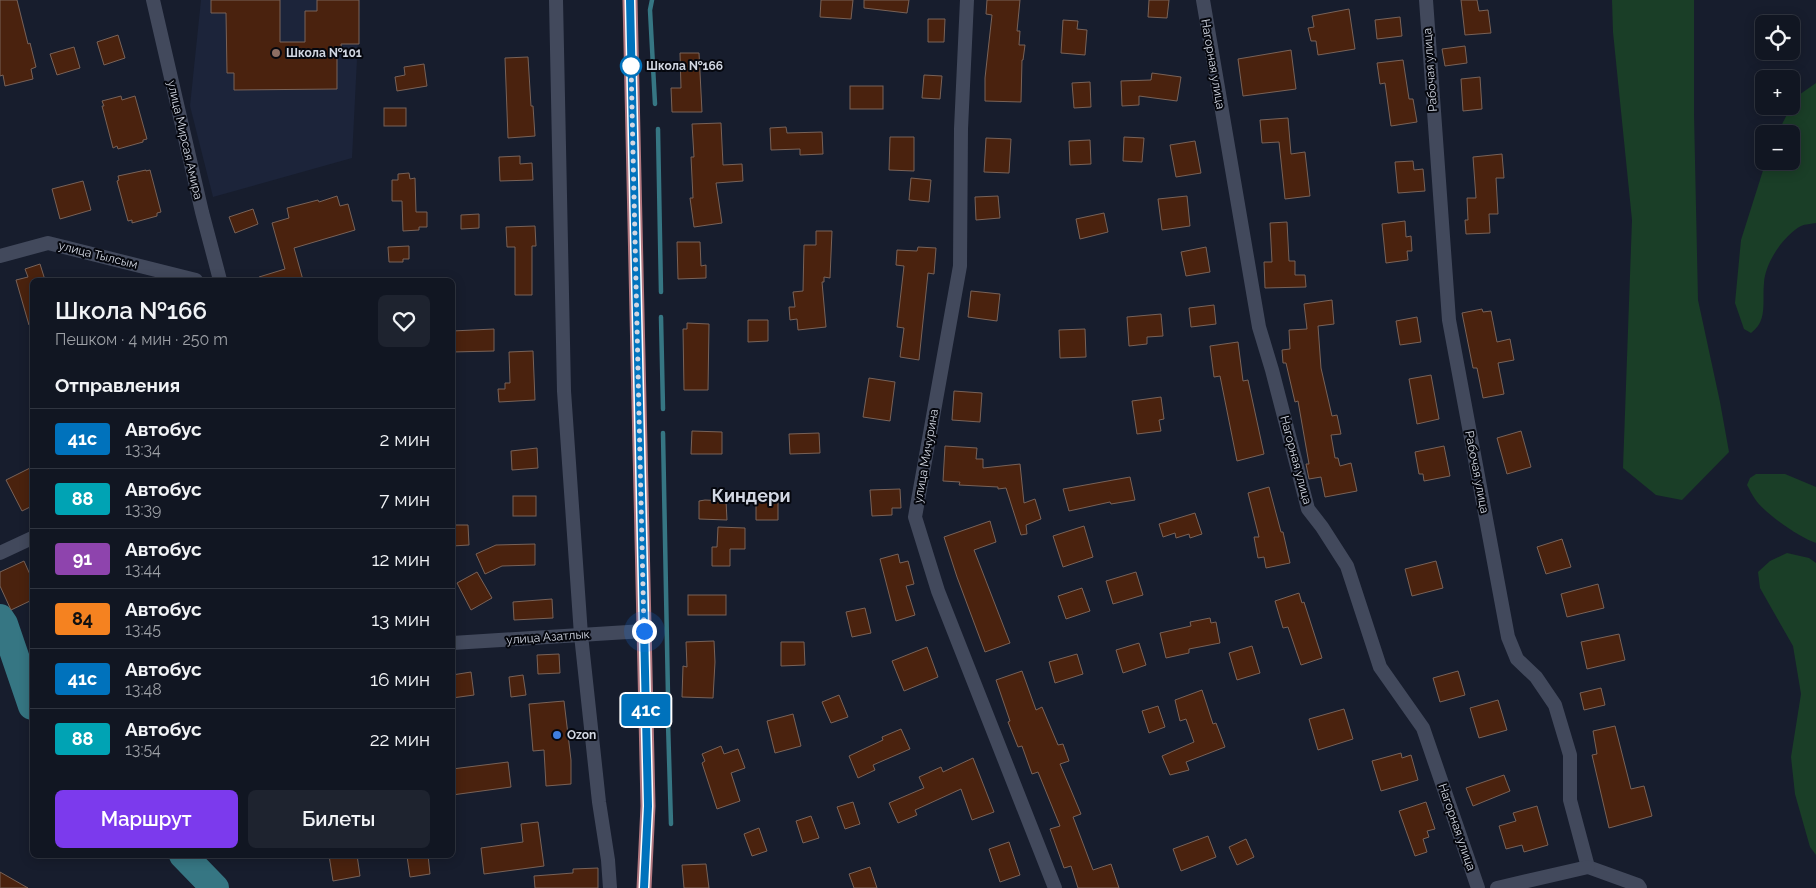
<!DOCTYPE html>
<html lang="ru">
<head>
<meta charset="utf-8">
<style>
	:root { --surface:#111622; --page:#1e232f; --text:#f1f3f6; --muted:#9c9fa5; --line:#303540; --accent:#7c3aed }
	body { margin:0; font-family:Raleway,sans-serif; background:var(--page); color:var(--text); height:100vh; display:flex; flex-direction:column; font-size:19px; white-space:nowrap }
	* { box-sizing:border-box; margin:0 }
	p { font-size:16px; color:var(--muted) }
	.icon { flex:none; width:28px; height:28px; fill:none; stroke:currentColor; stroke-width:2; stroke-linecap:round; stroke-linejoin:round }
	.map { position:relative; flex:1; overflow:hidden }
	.sheet { position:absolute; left:30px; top:278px; width:425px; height:580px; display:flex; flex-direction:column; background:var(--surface); border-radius:8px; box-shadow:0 2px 12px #0003,0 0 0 1px var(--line) }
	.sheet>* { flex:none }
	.badge { padding:0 10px; border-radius:4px; font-size:18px; line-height:32px }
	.tools { position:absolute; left:1755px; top:15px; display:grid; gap:10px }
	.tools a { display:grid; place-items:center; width:45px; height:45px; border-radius:8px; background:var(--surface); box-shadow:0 2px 12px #0003,0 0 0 1px var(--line); font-size:25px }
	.you { position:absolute; width:25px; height:25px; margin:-12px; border:4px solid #fff; border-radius:50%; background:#1a73e8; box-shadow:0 0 0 8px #1a73e833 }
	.map>.badge { position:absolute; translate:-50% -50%; box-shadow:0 0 0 2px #fff }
	h2 { padding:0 25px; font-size:19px; line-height:45px }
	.round { display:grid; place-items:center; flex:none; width:52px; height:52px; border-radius:8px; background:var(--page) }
	.headline { display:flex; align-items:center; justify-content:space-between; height:85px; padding:0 25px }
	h1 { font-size:24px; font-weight:600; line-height:38px }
	.button { display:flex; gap:10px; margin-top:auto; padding:10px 25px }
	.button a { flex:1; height:58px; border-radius:8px; background:var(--accent); color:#fff; font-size:20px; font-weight:600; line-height:58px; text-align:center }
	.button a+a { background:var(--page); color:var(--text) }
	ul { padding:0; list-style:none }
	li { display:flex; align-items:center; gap:15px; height:60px; padding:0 25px; border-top:1px solid var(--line) }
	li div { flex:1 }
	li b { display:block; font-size:19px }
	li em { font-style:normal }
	li .badge { min-width:55px; font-weight:700; text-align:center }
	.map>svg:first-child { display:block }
	.built { fill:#1c243a }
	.green { fill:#1a3e27 }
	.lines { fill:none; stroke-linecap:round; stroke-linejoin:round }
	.stream { stroke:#367683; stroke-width:4.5 }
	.river { stroke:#367683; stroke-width:28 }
	.building { fill:#4a220e; stroke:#786258 }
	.street { stroke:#42495c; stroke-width:14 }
	.primary { stroke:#b1777f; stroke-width:15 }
	.line-casing { stroke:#fff; stroke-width:11 }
	.line { stroke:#0072bc; stroke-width:8 }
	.walk { stroke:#d2d7e2; stroke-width:5; stroke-dasharray:0 9 }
	.education-dot { fill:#8d6e63; stroke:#05070e; stroke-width:2 }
	.stop-dot { fill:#fff; stroke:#0072bc; stroke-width:2.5 }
	.shop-dot { fill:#3f7fe0; stroke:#05070e; stroke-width:2 }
	.labels { text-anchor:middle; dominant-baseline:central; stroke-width:4; stroke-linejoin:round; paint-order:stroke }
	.poi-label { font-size:12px; font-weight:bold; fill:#d2d7e2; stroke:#05070e; text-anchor:start }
	.street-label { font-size:12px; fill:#d2d7e2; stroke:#05070e }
	.stop-label { font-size:12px; font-weight:bold; fill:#d2d7e2; stroke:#05070e; text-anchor:start }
	.district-label { font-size:18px; font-weight:bold; fill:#d2d7e2; stroke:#05070e }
</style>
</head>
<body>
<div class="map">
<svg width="1816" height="888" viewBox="0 0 1816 888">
	<rect width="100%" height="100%" fill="#171d2d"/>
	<!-- built -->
	<polygon class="built" points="201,0 360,0 352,158 213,197 190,106"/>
	<!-- green -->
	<g class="green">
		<polygon points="1612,0 1694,0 1694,114 1698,300 1720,402 1729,452 1682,500 1656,495 1623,468 1632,220 1613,32"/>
		<path d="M1816,83V223C1811,224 1805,224 1801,226C1783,236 1765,263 1764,283C1762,302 1768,321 1751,333L1744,329L1735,303L1741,240L1766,161H1791V134H1777L1796,97Z"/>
		<path d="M1756,474H1785L1816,487V543C1800,538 1764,513 1755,499C1752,495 1750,490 1747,485L1750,478Z"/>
		<polygon points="1787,553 1809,558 1816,563 1816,855 1810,847 1795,794 1791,757 1801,694 1793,646 1760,588 1758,572 1770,561"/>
	</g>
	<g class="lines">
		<!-- stream -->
		<g class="stream">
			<polyline points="652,0 650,10 655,104"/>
			<polyline points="658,129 661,292"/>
			<polyline points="661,317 663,409"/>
			<polyline points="663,433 668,696"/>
			<polyline points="668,722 671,824"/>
		</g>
		<!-- river -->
		<g class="river">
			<polyline points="0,618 4,624 32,706"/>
			<polyline points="183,855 215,888"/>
		</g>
	</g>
	<!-- building -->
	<g class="building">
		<polygon points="0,0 17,0 28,44 30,43 36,67 31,69 33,79 5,86 3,75 0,76"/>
		<polygon points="211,0 280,0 280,42 305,42 305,11 317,11 317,0 359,0 359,44 341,44 342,53 337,53 337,89 234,90 234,73 227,73 226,13 211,13"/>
		<polygon points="821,0 853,0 851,19 820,17"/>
		<polygon points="864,0 909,0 907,13 864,8"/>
		<polygon points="987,0 1020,0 1017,31 1020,31 1019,45 1025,45 1023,60 1022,60 1021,102 985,101 985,78 992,15 986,14"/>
		<polygon points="1149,0 1169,0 1167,18 1148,17"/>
		<polygon points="1461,0 1477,0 1479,11 1488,10 1491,33 1465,35"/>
		<polygon points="1349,9 1355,49 1318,55 1316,41 1311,41 1308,28 1314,27 1312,16"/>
		<polygon points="1400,17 1402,36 1377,39 1375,20"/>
		<polygon points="928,19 945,19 944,42 928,42"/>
		<polygon points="1063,20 1078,21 1077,29 1087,30 1085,55 1061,53"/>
		<polygon points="118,35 125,58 104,65 97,42"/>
		<polygon points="1465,46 1467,63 1445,66 1442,49"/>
		<polygon points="74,47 80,68 57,75 50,54"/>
		<polygon points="1291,50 1296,89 1243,96 1238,59"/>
		<polygon points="680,53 699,53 702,112 672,112 671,88 681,88"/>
		<polygon points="528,57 531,106 533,106 535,136 508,138 505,58"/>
		<polygon points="1403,60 1409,99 1413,99 1417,122 1391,126 1385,83 1380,84 1377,63"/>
		<polygon points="424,64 427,86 397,91 395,77 405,75 404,67"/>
		<polygon points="1152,73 1181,77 1177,101 1139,96 1139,105 1122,106 1121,81 1151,80"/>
		<polygon points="924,75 942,76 940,99 922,98"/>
		<polygon points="1480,77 1482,109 1463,111 1461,79"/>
		<polygon points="1090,82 1091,107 1074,108 1072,83"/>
		<rect x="850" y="86" width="33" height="23"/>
		<polygon points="121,96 122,100 135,96 147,139 143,140 143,142 118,149 117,146 113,148 102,106 104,106 102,101"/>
		<rect x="384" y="108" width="22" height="18"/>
		<polygon points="1288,118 1291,154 1305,152 1310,196 1285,199 1279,142 1262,143 1260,120"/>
		<polygon points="721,123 723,165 742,164 743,181 716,183 722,223 694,227 690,198 693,198 691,157 694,157 692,124"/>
		<polygon points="786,127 787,133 822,132 823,154 800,155 800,149 771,150 770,128"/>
		<polygon points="890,137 914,137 914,171 889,170"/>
		<polygon points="1124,137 1144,138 1142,162 1123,161"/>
		<polygon points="986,138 1011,139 1009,173 984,172"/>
		<polygon points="1090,140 1091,164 1070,165 1069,141"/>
		<polygon points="1195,141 1201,173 1176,177 1170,145"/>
		<polygon points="1502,154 1504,178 1496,178 1498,214 1489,214 1490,233 1466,234 1465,220 1468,220 1467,198 1476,198 1473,157"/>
		<polygon points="520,156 520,164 532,163 533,180 500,181 499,157"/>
		<polygon points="1413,161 1414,170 1423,169 1425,191 1398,193 1395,162"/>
		<polygon points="146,170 146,171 150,170 161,212 157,213 157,216 132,223 132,220 128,221 117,181 119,180 118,176"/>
		<polygon points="409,173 410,179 415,178 416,212 427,212 427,227 419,227 419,230 403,231 402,201 392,201 392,180 398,180 398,174"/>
		<polygon points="911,178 931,180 929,202 909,200"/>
		<polygon points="83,181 91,210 60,219 52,189"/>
		<polygon points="337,196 340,206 348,204 355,230 294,248 303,280 260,280 259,277 285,269 272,223 289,218 287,208 318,200 319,202"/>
		<polygon points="998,196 1000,218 976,220 975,197"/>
		<polygon points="1187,196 1190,226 1162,230 1158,199"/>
		<polygon points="253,209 258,224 235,233 229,217"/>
		<polygon points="1104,213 1108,232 1080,239 1076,219"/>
		<polygon points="479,214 479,228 461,229 461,215"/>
		<polygon points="1405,221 1406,237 1411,236 1412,251 1407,251 1408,260 1386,263 1382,224"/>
		<polygon points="1287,222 1289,261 1295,261 1295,275 1305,275 1306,287 1265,288 1264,262 1272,262 1270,223"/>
		<polygon points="535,226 536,246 532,246 532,295 515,295 515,247 507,247 506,227"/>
		<polygon points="816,231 832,231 830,278 824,277 824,282 822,282 826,327 798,330 797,319 790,320 789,307 795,307 793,292 803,291 804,245 816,245"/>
		<polygon points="677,242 700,242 701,266 706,265 706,278 678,279"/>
		<polygon points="409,246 409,259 403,259 403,262 389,262 388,247"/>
		<polygon points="918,247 936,248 934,274 928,273 919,360 900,357 904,328 897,327 904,266 896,265 897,250 917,251"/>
		<polygon points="1206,247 1210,272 1186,276 1181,252"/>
		<polygon points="40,264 45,280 32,280 32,324 29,325 16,280 28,277 25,269"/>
		<polygon points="971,291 1000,294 997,321 968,317"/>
		<polygon points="1332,300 1334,324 1318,326 1321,368 1332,416 1337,415 1341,434 1331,435 1335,458 1338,458 1340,466 1351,463 1357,491 1325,497 1321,477 1309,479 1306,464 1309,464 1298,401 1295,402 1286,363 1283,363 1282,350 1290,349 1289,330 1307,329 1304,304"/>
		<polygon points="1214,305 1216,324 1191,327 1189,308"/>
		<polygon points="1482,309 1483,312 1491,311 1497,342 1510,339 1514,360 1498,363 1504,394 1483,398 1477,368 1473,368 1462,313"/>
		<polygon points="1161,314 1163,336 1147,337 1147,344 1129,346 1127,317"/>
		<polygon points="1417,317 1421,342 1400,345 1396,321"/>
		<polygon points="748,320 768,320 768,341 748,342"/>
		<polygon points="687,323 709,324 708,390 684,390 683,329 687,329"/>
		<polygon points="494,329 494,351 452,352 452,331"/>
		<polygon points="1085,329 1086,357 1060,358 1059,330"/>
		<polygon points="1238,342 1243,381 1248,380 1264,454 1237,461 1220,376 1214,377 1210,346"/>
		<polygon points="533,351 535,400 499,402 498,389 505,389 505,383 510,383 509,352"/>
		<polygon points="1431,375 1439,419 1417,424 1409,379"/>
		<polygon points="869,378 895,382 890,421 863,417"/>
		<polygon points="954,391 982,393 980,422 952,420"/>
		<polygon points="1161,397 1164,419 1159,420 1161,431 1137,434 1132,401"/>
		<polygon points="692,431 722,432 722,454 691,454"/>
		<polygon points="1521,431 1531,467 1507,474 1497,438"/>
		<polygon points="819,433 820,453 790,454 789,434"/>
		<polygon points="945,446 977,448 976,459 983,459 983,468 1020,464 1024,503 1035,499 1041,519 1026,525 1027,534 1021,535 1006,488 998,489 998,487 959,485 960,482 943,481"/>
		<polygon points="1444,446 1450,476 1424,481 1423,474 1419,474 1415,452"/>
		<polygon points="537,448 538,468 512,470 511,451"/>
		<polygon points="32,467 32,506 22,511 6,480"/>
		<polygon points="1130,477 1135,500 1111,504 1110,502 1069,511 1063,489"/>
		<polygon points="1269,487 1281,532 1283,532 1290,563 1266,568 1264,557 1258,558 1254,537 1259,537 1248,493"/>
		<polygon points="900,489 901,508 892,508 892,515 872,516 870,490"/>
		<rect x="513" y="496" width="23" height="20"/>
		<polygon points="705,500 726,501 727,520 699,519 699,501"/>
		<polygon points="756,500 778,501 778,520 756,520"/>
		<polygon points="1195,513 1202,534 1190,538 1189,534 1176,538 1175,533 1163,537 1159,524"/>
		<polygon points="990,521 996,542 974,550 1010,643 985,652 957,577 944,537"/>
		<polygon points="452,525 468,525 469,545 452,546"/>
		<polygon points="1084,526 1093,557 1063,567 1053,536"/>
		<polygon points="718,527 745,528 745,549 730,549 730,566 712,566 712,547 717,547"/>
		<polygon points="1562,539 1571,567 1546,574 1537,547"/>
		<polygon points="535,544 535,565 502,566 485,574 476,554 496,545"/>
		<polygon points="898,554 900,563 908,561 914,584 906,586 915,615 896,621 880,559"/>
		<polygon points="24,561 32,579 32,600 11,610 0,586 0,572"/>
		<polygon points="1436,561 1443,588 1412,596 1405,569"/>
		<polygon points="477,572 492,598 471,610 457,583"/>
		<polygon points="1136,572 1143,595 1113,604 1106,581"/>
		<polygon points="1598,584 1604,608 1567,617 1561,594"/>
		<polygon points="1082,588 1090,611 1066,619 1058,596"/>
		<polygon points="1299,593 1302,603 1304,602 1322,658 1301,665 1288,627 1283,628 1275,601"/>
		<rect x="688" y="595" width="38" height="20"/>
		<polygon points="552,599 553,618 514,620 513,602"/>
		<polygon points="865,608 871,633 852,637 846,612"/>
		<polygon points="1210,618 1211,623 1216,622 1220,643 1189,649 1189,653 1166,658 1160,633 1191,626 1190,622"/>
		<polygon points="1619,634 1625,660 1587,669 1581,642"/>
		<polygon points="714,641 715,662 713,698 682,697 683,666 687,667 686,642"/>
		<polygon points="781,642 804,642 805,665 781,666"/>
		<polygon points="1139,643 1146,665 1123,673 1116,650"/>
		<polygon points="1252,646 1260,673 1237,680 1229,653"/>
		<polygon points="927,647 938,677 904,691 892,661"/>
		<polygon points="559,654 560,673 538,674 537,655"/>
		<polygon points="1077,654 1083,674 1055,683 1049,662"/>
		<polygon points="1022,671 1036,710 1042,707 1058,745 1063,744 1069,761 1060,764 1081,814 1073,817 1093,870 1111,864 1119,888 1078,888 1071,866 1064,868 1050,829 1060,826 1038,772 1032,774 1022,746 1018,747 1008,722 1010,721 996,680"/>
		<polygon points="1458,671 1465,695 1440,702 1433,678"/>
		<polygon points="471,672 474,695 452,698 452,675"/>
		<polygon points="523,675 526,695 511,697 509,677"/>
		<polygon points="1601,688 1605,705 1584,710 1580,693"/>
		<polygon points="1202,690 1213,724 1216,723 1225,747 1186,762 1189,770 1170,775 1162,756 1194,742 1186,719 1180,721 1175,700"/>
		<polygon points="839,695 848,717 831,723 822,702"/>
		<polygon points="1498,700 1507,730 1479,738 1470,708"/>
		<polygon points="564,701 571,760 571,784 546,786 544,750 533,751 529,704"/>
		<polygon points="1158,706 1165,727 1149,733 1142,711"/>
		<polygon points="1344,709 1353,739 1318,750 1309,719"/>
		<polygon points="793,714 801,746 775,753 767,721"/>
		<polygon points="1615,726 1631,789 1644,786 1652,816 1609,828 1592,755 1597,754 1593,731"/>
		<polygon points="901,729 910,749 873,765 875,770 858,778 849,756 883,740 882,737"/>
		<polygon points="721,746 724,754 738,749 745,768 731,773 740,801 717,809 702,763 705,761 702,754"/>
		<polygon points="1401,753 1402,758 1411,755 1418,780 1381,791 1372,761"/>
		<polygon points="973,758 994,812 972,820 961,789 915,810 917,815 898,823 889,803 924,788 919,777 941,767 943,772"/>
		<polygon points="508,762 511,787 452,795 452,769"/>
		<polygon points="1504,775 1510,791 1473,806 1466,788"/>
		<polygon points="853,802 860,824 845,829 837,807"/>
		<polygon points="1426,802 1435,829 1427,831 1429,837 1423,839 1427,852 1415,856 1399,811"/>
		<polygon points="1537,806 1548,845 1524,852 1522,845 1506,849 1499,826 1516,821 1513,813"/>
		<polygon points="811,816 819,838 803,843 796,821"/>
		<polygon points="538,822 544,866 484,874 481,848 523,842 521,824"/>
		<polygon points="759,828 767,851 752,856 744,834"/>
		<polygon points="1208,836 1216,857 1181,871 1173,849"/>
		<polygon points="1246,839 1254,857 1237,865 1229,847"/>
		<polygon points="1009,842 1020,875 1000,882 989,849"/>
		<polygon points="329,855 357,855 360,876 333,881"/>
		<polygon points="428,855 430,874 410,877 407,856"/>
		<polygon points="706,864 709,888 684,888 682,865"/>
		<polygon points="870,867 877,888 854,888 849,874"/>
		<polygon points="598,868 598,888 535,888 534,876 573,873 573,869"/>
		<polygon points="0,872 28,888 0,888"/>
	</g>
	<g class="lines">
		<!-- street -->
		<g class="street">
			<polyline points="153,0 202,212 220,280"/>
			<polyline points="556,0 564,391 581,635 599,802 608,860 610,888"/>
			<polyline points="967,0 961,129 960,266 915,517 938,591 1055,888"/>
			<polyline points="1203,0 1259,327 1272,370 1308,509 1322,527 1347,566 1380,667 1423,728 1478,888"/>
			<polyline points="1426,0 1449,320 1508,637 1517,659 1536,677 1555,705 1570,755 1570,800 1588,867 1638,885 1640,888"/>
			<polyline points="0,256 48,243 196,280"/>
			<polyline points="0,553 32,538"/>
			<polyline points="452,643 644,631"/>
			<polyline points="1497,888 1588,867"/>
		</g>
		<!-- primary -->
		<polyline class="primary" points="630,0 648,806 644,888"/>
	</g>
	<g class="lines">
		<!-- line casing -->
		<g class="line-casing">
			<polyline id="line" points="630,0 648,806 644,888"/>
		</g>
		<!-- line -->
		<use href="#line" class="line"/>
		<!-- walk -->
		<polyline class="walk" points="631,66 631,64 644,631"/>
	</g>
	<!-- markers -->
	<circle class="education-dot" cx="276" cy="53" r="5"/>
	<circle class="stop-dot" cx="631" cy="66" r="10"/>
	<circle class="shop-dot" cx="557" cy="735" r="5"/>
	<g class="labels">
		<!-- poi labels -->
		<g class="poi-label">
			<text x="286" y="53">Школа №101</text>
			<text x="567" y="735">Ozon</text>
		</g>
		<!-- street labels -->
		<g class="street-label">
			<text transform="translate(1213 64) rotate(80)">Нагорная улица</text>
			<text transform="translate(1430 70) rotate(-94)">Рабочая улица</text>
			<text transform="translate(185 140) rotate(77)">улица Мирсая Амира</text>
			<text transform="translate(98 255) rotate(14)">улица Тылсым</text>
			<text transform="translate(926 456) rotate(-80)">улица Мичурина</text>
			<text transform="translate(1296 460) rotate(75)">Нагорная улица</text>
			<text transform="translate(1477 472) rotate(79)">Рабочая улица</text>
			<text transform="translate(548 637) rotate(-4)">улица Азатлык</text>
			<text transform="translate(1457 827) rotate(71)">Нагорная улица</text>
		</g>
		<!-- stop labels -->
		<g class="stop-label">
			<text x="646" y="66">Школа №166</text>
		</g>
		<!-- district labels -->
		<g class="district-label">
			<text x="751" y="495">Киндери</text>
		</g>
	</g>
</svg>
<div class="tools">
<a><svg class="icon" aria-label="locate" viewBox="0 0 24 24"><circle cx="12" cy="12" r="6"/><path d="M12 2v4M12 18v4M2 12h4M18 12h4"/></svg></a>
<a>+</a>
<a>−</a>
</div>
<div class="you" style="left:644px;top:631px"></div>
<b class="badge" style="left:646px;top:710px;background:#0072bc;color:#fff">41с</b>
<section class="sheet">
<div class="headline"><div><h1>Школа №166</h1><p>Пешком · 4 мин · 250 m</p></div><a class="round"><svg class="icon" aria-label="heart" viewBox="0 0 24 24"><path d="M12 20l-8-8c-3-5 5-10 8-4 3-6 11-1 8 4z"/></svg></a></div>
<h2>Отправления</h2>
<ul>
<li><span class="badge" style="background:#0072bc;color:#fff">41с</span><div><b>Автобус</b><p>13:34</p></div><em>2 мин</em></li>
<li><span class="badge" style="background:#00a3b4;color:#fff">88</span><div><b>Автобус</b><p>13:39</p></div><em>7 мин</em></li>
<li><span class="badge" style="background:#8e44ad;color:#fff">91</span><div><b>Автобус</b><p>13:44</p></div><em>12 мин</em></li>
<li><span class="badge" style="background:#f58220;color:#111">84</span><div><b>Автобус</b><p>13:45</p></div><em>13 мин</em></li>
<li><span class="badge" style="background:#0072bc;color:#fff">41с</span><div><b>Автобус</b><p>13:48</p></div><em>16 мин</em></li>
<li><span class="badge" style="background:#00a3b4;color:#fff">88</span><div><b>Автобус</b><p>13:54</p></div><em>22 мин</em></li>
</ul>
<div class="button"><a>Маршрут</a><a>Билеты</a></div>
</section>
</div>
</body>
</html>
